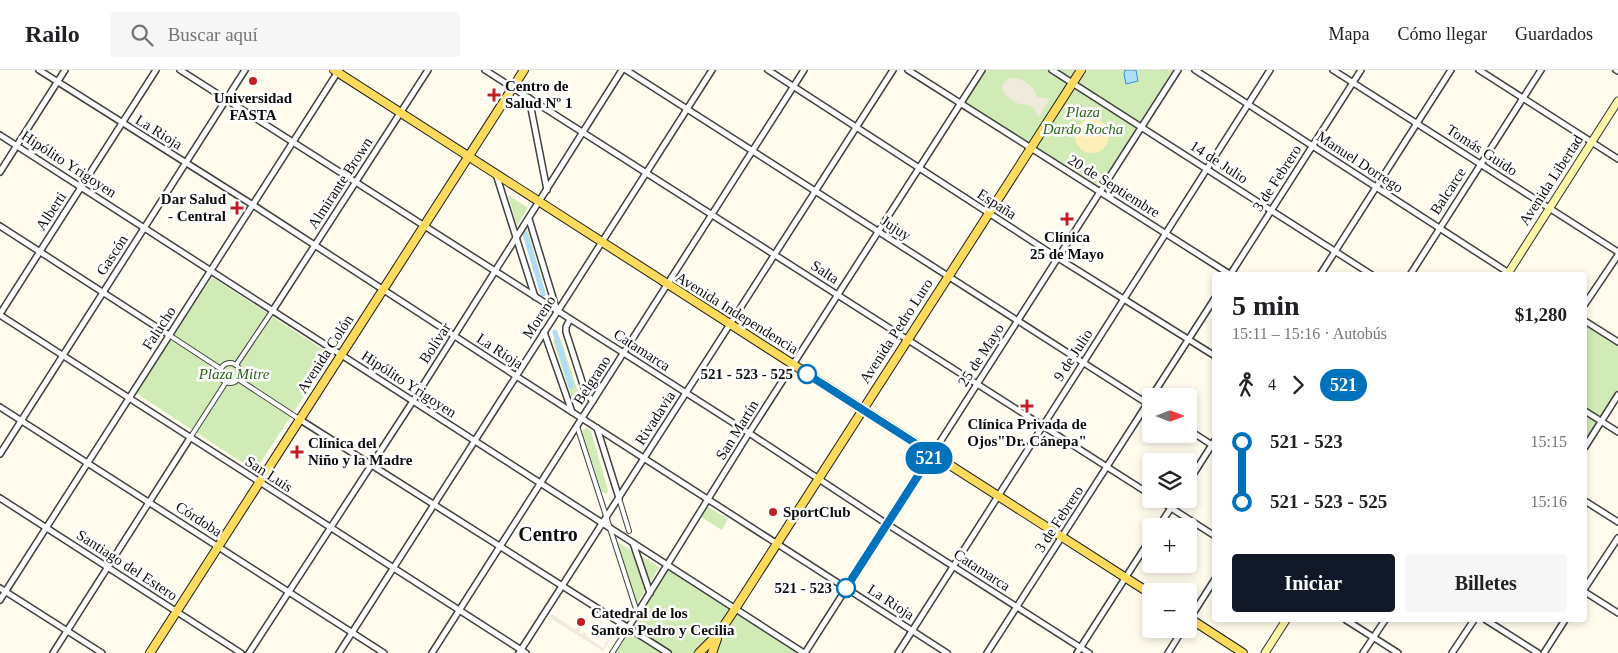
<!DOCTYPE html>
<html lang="es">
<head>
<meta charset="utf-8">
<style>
	:root { --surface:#fff; --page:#f6f6f6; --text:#202124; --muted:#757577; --line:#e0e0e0; --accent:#111827 }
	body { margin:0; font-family:"Times New Roman",serif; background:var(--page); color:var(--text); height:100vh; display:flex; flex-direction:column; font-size:19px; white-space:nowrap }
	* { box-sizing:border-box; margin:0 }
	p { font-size:16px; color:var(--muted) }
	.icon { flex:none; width:28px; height:28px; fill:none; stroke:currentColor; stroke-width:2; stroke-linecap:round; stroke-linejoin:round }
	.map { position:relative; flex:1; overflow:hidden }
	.panel { position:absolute; left:1212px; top:202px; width:375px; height:350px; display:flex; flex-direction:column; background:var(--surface); border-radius:5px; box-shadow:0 2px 8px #0003 }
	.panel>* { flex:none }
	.badge { padding:0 10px; border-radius:16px; font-size:18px; line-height:32px }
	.needle { width:32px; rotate:90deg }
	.fabs { position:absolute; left:1142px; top:318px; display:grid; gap:10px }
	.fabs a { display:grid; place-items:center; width:55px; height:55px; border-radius:5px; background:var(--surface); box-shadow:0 2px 8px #0003; font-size:25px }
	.map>.badge { position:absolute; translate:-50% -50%; box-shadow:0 0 0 2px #fff }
	.legs { display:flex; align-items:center; gap:8px; height:55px; padding:0 20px; font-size:16px }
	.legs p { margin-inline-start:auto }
	.head { display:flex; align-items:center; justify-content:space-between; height:85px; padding:0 20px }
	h1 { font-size:28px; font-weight:700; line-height:38px }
	.button { display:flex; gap:10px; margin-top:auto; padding:10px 20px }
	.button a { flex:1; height:58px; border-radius:5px; background:var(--accent); color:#fff; font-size:20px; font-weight:700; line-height:58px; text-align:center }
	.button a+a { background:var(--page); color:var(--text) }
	ul { padding:0 20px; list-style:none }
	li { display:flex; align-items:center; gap:18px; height:60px; font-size:19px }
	li i { display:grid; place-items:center; width:8px; height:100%; margin:0 6px; background:currentColor }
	li i::after { content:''; width:12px; height:12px; margin:-6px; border:4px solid; border-radius:50%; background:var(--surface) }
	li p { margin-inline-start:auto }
	li:first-child i { background:linear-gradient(#0000 50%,currentColor 0) }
	li:last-child i { background:linear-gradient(currentColor 50%,#0000 0) }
	header { display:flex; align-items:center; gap:30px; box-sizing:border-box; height:70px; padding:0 25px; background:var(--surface); border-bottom:1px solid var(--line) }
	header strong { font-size:24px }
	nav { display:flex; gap:28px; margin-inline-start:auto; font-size:18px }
	.search { width:350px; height:45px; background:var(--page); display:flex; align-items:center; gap:12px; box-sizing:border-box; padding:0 18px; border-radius:5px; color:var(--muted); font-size:19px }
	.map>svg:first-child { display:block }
	.green { fill:#d0ebb5 }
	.sand { fill:#fdefb7 }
	.plaza { fill:#efeadc }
	.water { fill:#afdcf9; stroke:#3290d3 }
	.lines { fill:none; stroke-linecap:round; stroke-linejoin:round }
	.canal { stroke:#afdcf9; stroke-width:5 }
	.pedestrian-casing { stroke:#404040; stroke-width:6 }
	.minor-casing { stroke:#404040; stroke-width:8 }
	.secondary-casing { stroke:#2f2f2f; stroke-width:9 }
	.primary-casing { stroke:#1e1e1e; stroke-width:10 }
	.pedestrian { stroke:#fff; stroke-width:4 }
	.minor { stroke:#fff; stroke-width:5 }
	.secondary { stroke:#fff7a8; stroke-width:7 }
	.primary { stroke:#ffdb5d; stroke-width:8 }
	.line-1-casing { stroke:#fff; stroke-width:11 }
	.line-1 { stroke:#0072bc; stroke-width:8 }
	.poi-dot { fill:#c31f23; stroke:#fff; stroke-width:2 }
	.stop-1-dot { fill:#fff; stroke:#0072bc; stroke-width:2.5 }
	.labels { text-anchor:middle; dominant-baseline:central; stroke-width:5; stroke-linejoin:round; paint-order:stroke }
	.poi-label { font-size:15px; font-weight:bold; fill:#0d0d0d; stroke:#fff; text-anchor:start }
	.park-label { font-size:15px; font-style:italic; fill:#29671a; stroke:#fff }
	.street-label { font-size:15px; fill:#0d0d0d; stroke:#fff }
	.stop-label { font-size:15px; font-weight:bold; fill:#0d0d0d; stroke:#fff; text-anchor:end }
	.district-label { font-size:20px; font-weight:bold; fill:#0d0d0d; stroke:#fff }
</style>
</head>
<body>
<header>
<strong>Railo</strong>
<div class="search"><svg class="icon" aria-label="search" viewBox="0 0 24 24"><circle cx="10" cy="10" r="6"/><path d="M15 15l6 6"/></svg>Buscar aquí</div>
<nav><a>Mapa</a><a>Cómo llegar</a><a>Guardados</a></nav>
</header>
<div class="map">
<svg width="1618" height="583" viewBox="0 0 1618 583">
	<rect width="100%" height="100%" fill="#fffced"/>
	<!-- green -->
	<g class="green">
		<polygon points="987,0 1173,0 1099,119 965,33"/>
		<polygon points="508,125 528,138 517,155"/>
		<polygon points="527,160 529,164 545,221 544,225 541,223 524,165 524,162"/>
		<polygon points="212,207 331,285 255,401 136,323"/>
		<polygon points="1585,251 1618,272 1618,326 1585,377"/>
		<polygon points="556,266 559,267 561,270 580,328 579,333 573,331 553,271"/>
		<polygon points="586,358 589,359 591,362 608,420 607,424 602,422 583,364 583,360"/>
		<polygon points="708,437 728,449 722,460 701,447"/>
		<polygon points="618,472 633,482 645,519 638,533 636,532 617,473"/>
		<polygon points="640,485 659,497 650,513"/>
		<polygon points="669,499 796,582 795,583 615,583"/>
	</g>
	<!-- sand -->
	<circle class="sand" cx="1092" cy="66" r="17"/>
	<!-- plaza -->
	<g class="plaza">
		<polygon points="1009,8 1021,9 1033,18 1037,27 1050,29 1039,47 1032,36 1016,33 1007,27 1002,18 1003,14"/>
		<polygon points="552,544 574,559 577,558 580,559 579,562 582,564 584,562 587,564 586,566 603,578 614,560 609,555 616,560 603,581 550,548"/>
	</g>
	<!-- water -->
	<polygon class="water" points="1125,0 1136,0 1138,11 1126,14 1124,4"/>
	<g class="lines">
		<!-- canal -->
		<g class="canal">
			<polyline points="525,164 543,224"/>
			<polyline points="555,262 571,316"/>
		</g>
		<!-- pedestrian casing -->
		<g class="pedestrian-casing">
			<g id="pedestrian">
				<polyline points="169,265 221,299"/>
				<circle cx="230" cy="303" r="10"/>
				<polyline points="236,295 273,240"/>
				<polyline points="238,309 299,349"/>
				<polyline points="577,356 637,542"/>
				<polyline points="190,368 226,312"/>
				<polyline points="619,428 629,461"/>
				<polyline points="612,583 628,558"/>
			</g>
		</g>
		<!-- minor casing -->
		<g class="minor-casing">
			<g id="minor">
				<polyline points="39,0 253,135 516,306 947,583"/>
				<polyline points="180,0 749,363 887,454 1089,583"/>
				<polyline points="485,0 1151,425"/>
				<polyline points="626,0 1151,336"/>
				<polyline points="768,0 1058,188 1215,286"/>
				<polyline points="908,0 1231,205"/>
				<polyline points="1052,0 1372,205"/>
				<polyline points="1195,0 1512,205"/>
				<polyline points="1333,0 1618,182"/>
				<polyline points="1479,0 1618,89"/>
				<polyline points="1616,0 1618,1"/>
				<polyline points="529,28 547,120"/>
				<polyline points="0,65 804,583"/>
				<polyline points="0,102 65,0"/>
				<polyline points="496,104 535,227"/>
				<polyline points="529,149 557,241"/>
				<polyline points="0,156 169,265"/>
				<polyline points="1230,205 1361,0"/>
				<polyline points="1320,205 1451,0"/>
				<polyline points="1410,205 1541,0"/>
				<polyline points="1585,234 1618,185"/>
				<polyline points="273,240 428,0"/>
				<polyline points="0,244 156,0"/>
				<polyline points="0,245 526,583"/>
				<polyline points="570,249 566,257 566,262 586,324 593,331"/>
				<polyline points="1585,251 1618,272"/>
				<polyline points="544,262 572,342"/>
				<polyline points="1152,326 1215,228"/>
				<polyline points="0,337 384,583"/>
				<polyline points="1585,341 1618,362"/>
				<polyline points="299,349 668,583"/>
				<polyline points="597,358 619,428"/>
				<polyline points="1189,360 1215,377"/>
				<polyline points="1585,377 1618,325"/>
				<polyline points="0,384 245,0"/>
				<polyline points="1189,411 1215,370"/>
				<polyline points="0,428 241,583"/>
				<polyline points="1157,429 1215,466"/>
				<polyline points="1585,431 1618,452"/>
				<polyline points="1159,456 1177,429"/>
				<polyline points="633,473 650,523"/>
				<polyline points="0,518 102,583"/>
				<polyline points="1585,518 1618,468"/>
				<polyline points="1585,522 1618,543"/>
				<polyline points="0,530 339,0"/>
				<polyline points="1189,550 1215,509"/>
				<polyline points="1346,550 1398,583"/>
				<polyline points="1486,550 1538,583"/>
				<polyline points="628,558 749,363 982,0"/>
				<polyline points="53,583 190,368"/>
				<polyline points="249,583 413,331 622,0"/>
				<polyline points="339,583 712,0"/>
				<polyline points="432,583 804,0"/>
				<polyline points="519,583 893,0"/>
				<polyline points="805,583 1178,0"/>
				<polyline points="898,583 1270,0"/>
				<polyline points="987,583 1151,328"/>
				<polyline points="1077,583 1151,468"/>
				<polyline points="1168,583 1183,559"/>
				<polyline points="1363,583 1385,550"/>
				<polyline points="1452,583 1474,550"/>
				<polyline points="1544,583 1565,550"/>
			</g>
		</g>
		<!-- secondary casing -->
		<g class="secondary-casing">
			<g id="secondary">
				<polyline points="1507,205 1618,31"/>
				<polyline points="1265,583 1286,550"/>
			</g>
		</g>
		<!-- primary casing -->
		<g class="primary-casing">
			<g id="primary">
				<polyline points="334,0 1151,524"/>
				<polyline points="1189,548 1243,583"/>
				<polyline points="150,583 524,0"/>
				<polyline points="699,583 719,563 735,539 1081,0"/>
				<polyline points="712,583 717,569"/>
			</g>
		</g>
		<!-- pedestrian -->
		<use href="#pedestrian" class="pedestrian"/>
		<!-- minor -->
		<use href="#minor" class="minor"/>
		<!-- secondary -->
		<use href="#secondary" class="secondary"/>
		<!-- primary -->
		<use href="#primary" class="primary"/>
	</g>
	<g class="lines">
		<!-- line-1 casing -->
		<g class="line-1-casing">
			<polyline id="line-1" points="807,304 932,384 846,518"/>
		</g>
		<!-- line-1 -->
		<use href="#line-1" class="line-1"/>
	</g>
	<!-- markers -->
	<g class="poi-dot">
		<circle cx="253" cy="11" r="5"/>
		<path d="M491.5 17.5h5v5h5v5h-5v5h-5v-5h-5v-5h5z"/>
		<path d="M234.5 130.5h5v5h5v5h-5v5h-5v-5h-5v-5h5z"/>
		<path d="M1064.5 141.5h5v5h5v5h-5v5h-5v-5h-5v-5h5z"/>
		<path d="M1024.5 328.5h5v5h5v5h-5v5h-5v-5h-5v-5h5z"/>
		<path d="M294.5 374.5h5v5h5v5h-5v5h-5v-5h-5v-5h5z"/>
		<circle cx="773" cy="442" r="5"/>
		<circle cx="581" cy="552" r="5"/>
	</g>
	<g class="stop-1-dot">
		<circle cx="807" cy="304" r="9"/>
		<circle cx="846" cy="518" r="9"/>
	</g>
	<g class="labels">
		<!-- poi labels -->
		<g class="poi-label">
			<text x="505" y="16">Centro de<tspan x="505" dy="17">Salud Nº 1</tspan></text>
			<text x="253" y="28" text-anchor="middle">Universidad<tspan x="253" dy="17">FASTA</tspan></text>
			<text x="226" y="129" text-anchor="end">Dar Salud<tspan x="226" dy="17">- Central</tspan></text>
			<text x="1067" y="167" text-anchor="middle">Clínica<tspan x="1067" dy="17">25 de Mayo</tspan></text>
			<text x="1027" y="354" text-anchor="middle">Clínica Privada de<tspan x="1027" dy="17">Ojos"Dr. Cánepa"</tspan></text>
			<text x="308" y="373">Clínica del<tspan x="308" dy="17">Niño y la Madre</tspan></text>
			<text x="783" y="442">SportClub</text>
			<text x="591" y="543">Catedral de los<tspan x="591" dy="17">Santos Pedro y Cecilia</tspan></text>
		</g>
		<!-- park labels -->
		<g class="park-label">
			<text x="1083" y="42">Plaza<tspan x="1083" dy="17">Dardo Rocha</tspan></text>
			<text x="234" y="304">Plaza Mitre</text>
		</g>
		<!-- street labels -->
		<g class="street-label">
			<text transform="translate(159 62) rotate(32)">La Rioja</text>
			<text transform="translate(1482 80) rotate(33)">Tomás Guido</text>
			<text transform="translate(1219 92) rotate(33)">14 de Julio</text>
			<text transform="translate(1360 92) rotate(33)">Manuel Dorrego</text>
			<text transform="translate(69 94) rotate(33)">Hipólito Yrigoyen</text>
			<text transform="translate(1277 108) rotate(-57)">3 de Febrero</text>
			<text transform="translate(1551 110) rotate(-57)">Avenida Libertad</text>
			<text transform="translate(340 113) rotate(-57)">Almirante Brown</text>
			<text transform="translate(1114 116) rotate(32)">20 de Septiembre</text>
			<text transform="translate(1448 121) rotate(-57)">Balcarce</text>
			<text transform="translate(997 134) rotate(33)">España</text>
			<text transform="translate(51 141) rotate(-57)">Alberti</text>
			<text transform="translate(896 158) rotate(33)">Jujuy</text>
			<text transform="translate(112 185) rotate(-57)">Gascón</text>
			<text transform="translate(825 202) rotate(33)">Salta</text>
			<text transform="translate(737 243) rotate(32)">Avenida Independencia</text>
			<text transform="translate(539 247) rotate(-57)">Moreno</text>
			<text transform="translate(159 258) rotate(-57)">Falucho</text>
			<text transform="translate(896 261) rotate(-57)">Avenida Pedro Luro</text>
			<text transform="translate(435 273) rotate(-57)">Bolívar</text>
			<text transform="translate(642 280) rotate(33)">Catamarca</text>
			<text transform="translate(500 281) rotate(33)">La Rioja</text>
			<text transform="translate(325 284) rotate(-57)">Avenida Colón</text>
			<text transform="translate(981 285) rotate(-57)">25 de Mayo</text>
			<text transform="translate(1073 285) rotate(-57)">9 de Julio</text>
			<text transform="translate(592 310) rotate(-57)">Belgrano</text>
			<text transform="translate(409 314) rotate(33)">Hipólito Yrigoyen</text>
			<text transform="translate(655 348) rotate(-57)">Rivadavia</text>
			<text transform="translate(737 360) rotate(-58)">San Martín</text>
			<text transform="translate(269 404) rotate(33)">San Luis</text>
			<text transform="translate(199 449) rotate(33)">Córdoba</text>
			<text transform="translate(1059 449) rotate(-57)">3 de Febrero</text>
			<text transform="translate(127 495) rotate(33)">Santiago del Estero</text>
			<text transform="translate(982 500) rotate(33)">Catamarca</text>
			<text transform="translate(891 532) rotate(33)">La Rioja</text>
		</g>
		<!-- stop labels -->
		<g class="stop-label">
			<text x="793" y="304">521 - 523 - 525</text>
			<text x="832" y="518">521 - 523</text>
		</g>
		<!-- district labels -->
		<g class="district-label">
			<text x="548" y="464">Centro</text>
		</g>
	</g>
</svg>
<div class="fabs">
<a><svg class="needle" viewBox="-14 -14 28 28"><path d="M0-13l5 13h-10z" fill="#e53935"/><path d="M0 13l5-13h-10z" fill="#757577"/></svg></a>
<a><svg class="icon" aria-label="layers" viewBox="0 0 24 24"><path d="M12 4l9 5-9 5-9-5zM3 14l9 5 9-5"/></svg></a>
<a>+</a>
<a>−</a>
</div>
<b class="badge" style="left:929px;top:388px;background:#0072bc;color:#fff">521</b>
<section class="panel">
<div class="head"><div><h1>5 min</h1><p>15:11 – 15:16 · Autobús</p></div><b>$1,280</b></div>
<div class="legs"><svg class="icon" aria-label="walk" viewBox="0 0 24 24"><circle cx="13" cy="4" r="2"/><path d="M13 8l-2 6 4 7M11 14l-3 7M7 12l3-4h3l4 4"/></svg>4<svg class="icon" aria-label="forward" viewBox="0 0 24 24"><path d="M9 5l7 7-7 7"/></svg><b class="badge" style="background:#0072bc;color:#fff">521</b></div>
<ul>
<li><i style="color:#0072bc"></i><b>521 - 523</b><p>15:15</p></li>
<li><i style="color:#0072bc"></i><b>521 - 523 - 525</b><p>15:16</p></li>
</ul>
<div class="button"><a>Iniciar</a><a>Billetes</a></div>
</section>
</div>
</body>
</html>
